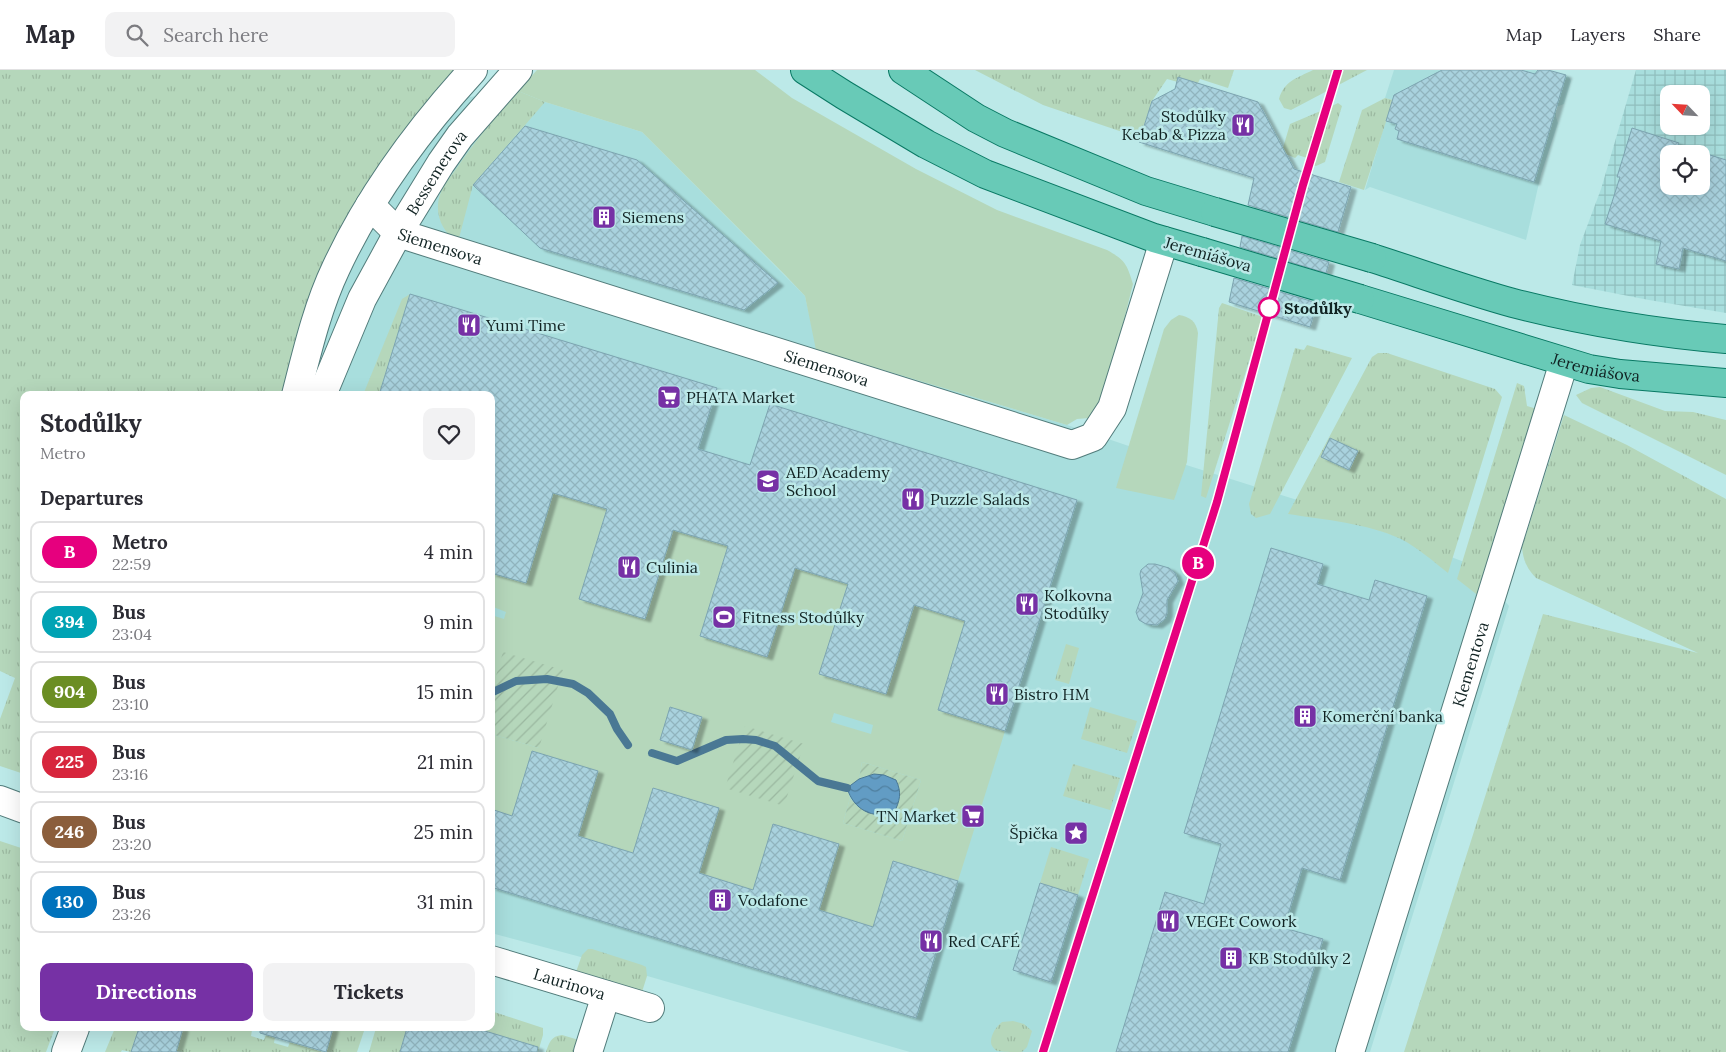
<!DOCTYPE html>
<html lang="en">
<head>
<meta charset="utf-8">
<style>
	:root { --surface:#fff; --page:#f2f2f3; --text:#2b2b33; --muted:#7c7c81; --line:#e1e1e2; --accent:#7631a5 }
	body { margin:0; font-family:Lora,serif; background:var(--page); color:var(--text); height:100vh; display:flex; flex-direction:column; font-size:19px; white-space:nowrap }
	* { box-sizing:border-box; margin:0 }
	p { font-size:16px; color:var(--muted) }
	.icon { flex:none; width:28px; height:28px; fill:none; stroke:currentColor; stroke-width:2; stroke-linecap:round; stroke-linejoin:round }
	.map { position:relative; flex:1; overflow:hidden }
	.side { position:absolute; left:20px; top:321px; width:475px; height:640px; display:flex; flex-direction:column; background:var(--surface); border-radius:10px; box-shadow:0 5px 20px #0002 }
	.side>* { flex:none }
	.badge { padding:0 10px; border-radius:16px; font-size:18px; line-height:32px }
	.needle { width:32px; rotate:295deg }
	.fabs { position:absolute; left:1660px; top:15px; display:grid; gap:10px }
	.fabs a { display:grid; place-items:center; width:50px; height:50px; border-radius:10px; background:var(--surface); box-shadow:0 5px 20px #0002; font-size:25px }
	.map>.badge { position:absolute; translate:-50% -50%; box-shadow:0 0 0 2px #fff }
	h2 { padding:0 20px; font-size:19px; line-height:45px }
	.round { display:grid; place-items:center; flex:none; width:52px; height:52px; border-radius:10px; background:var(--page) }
	.head { display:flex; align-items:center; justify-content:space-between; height:85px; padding:0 20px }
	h1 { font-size:24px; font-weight:700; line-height:38px }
	.action { display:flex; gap:10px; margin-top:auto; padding:10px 20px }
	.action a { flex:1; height:58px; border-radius:10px; background:var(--accent); color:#fff; font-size:20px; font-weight:700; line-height:58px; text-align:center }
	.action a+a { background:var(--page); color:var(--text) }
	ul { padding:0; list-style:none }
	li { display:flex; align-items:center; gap:15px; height:62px; margin:0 10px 8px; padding:0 10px; border:2px solid var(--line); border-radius:10px }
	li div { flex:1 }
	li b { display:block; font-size:19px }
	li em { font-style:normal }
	li .badge { min-width:55px; font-weight:700; text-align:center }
	header { display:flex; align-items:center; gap:30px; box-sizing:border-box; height:70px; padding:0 25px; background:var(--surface); border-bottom:1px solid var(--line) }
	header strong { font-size:24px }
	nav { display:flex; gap:28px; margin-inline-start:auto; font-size:18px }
	.search { width:350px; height:45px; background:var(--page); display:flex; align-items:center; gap:12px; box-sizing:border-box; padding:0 18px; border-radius:10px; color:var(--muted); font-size:19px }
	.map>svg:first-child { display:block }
	.built { fill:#a8dedd }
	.industrial { fill:url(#industrial-grid); fill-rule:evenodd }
	.grass { fill:url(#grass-tufts) }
	.park { fill:#b5d7bb; fill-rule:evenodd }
	.garden { fill:url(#garden-furrows) }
	.water { fill:url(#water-waves); stroke:#4a7894 }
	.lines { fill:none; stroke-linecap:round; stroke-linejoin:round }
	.stream { stroke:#4a7894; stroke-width:8 }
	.building { fill:url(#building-cross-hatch); stroke:#7ca4b0; fill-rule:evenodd; filter:url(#shadow) }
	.minor-casing { stroke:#527c7b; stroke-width:30 }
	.major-casing { stroke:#097964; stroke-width:30 }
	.minor { stroke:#fff; stroke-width:28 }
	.major { stroke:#68cab7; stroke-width:28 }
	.major-bridge-casing { stroke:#097964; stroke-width:30; stroke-linecap:butt }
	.major-bridge { stroke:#68cab7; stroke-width:28 }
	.line-casing { stroke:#fff; stroke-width:11 }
	.line { stroke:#e6007e; stroke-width:8 }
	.stop-dot { fill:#fff; stroke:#e6007e; stroke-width:2.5 }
	.labels { text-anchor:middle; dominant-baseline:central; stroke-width:5; stroke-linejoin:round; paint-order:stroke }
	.poi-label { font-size:16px; fill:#112323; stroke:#bce9e8; text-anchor:start }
	.street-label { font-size:16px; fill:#112323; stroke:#bce9e8 }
	.stop-label { font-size:16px; font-weight:bold; fill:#112323; stroke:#bce9e8; text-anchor:start }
</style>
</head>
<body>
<header>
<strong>Map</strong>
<div class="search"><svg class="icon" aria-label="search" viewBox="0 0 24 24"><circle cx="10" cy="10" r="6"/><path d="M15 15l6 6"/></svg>Search here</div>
<nav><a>Map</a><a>Layers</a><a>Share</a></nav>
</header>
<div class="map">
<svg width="1726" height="982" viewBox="0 0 1726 982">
	<defs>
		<pattern id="industrial-grid" width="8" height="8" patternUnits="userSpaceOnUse" patternTransform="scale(1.25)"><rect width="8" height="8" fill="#a8dedd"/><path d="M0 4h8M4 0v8" fill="none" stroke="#90bebd"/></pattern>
		<pattern id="grass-tufts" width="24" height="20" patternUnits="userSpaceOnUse" patternTransform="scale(1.25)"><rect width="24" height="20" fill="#b5d7bb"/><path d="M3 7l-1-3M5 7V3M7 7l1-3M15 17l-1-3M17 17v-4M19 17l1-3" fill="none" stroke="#9bb8a0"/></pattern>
		<pattern id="garden-furrows" width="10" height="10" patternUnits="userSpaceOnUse" patternTransform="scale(1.25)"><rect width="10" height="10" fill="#b5d7bb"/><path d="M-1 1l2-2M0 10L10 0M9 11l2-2" fill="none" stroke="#9bb8a0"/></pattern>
		<pattern id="water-waves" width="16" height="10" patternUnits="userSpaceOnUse" patternTransform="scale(1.25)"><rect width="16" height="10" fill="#629cc4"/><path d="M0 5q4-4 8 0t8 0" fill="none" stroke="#4f7f9f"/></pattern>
		<pattern id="building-cross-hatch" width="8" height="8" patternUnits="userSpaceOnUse" patternTransform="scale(1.25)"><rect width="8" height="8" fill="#a9d2de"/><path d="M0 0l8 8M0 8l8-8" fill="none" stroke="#90b4be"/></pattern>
		<filter id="shadow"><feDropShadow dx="5.5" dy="3" stdDeviation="1" flood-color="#0004"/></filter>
	</defs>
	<rect width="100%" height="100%" fill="#bce9e8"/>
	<!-- built -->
	<g class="built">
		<polygon points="1394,0 1548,0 1569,7 1571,11 1564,34 1556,37 1556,47 1558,53 1541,104 1526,170 1370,117 1365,120 1392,30 1385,28"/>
		<polygon points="518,21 545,32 642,62 805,226 817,280 1067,355 1164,388 1310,434 1475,496 1509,536 1370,982 910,982 592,890 491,863 491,325 286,325 428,32"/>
	</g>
	<!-- industrial -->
	<path class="industrial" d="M1636,0H1726V243L1649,230L1572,215L1580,175L1601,119ZM1669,24H1701V56H1669ZM1669,84H1701V116H1669Z"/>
	<!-- grass -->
	<g class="grass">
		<polygon points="0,0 457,0 428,32 286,325 24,325 24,704 0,696 0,649 15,608 0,601"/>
		<polygon points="975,0 1234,0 1228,18 1200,9 1196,17 1167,9 1152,31 1140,68 1043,35"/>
		<path d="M1313,0H1367L1291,40L1284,38L1279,29C1284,11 1297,8 1313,0Z"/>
		<path d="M518,21L545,32L473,115L458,172C441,162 433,141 441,122C444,114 451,106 456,99C474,72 496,46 518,21Z"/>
		<polygon points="1385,28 1393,30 1364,120 1339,112 1362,40"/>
		<polygon points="1338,33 1342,36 1325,92 1316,96 1312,95 1313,90 1298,85 1295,88 1286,84 1283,78 1290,54 1323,40 1326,42 1331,40 1332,36"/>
		<polygon points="410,224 379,325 363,325 402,229"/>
		<polygon points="1222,233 1263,247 1206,428 1201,426 1219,238"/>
		<polygon points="1307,275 1352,288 1270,444 1256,448 1251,444 1249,434 1295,278 1304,280"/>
		<path d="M1378,283H1387L1495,319L1502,327L1448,503C1433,491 1418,478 1401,469C1366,453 1326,450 1288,444L1372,287Z"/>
		<polygon points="1517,313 1524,316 1527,336 1537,339 1480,527 1457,509"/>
		<polygon points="1600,317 1665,341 1693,342 1726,350 1726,405 1582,333 1576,325 1591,318"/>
		<path d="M1564,345L1627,375L1726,429V982H1404L1543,544L1698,583L1536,508C1527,499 1523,490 1522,477Z"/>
		<polygon points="1066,574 1079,578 1069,614 1055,610"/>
		<polygon points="1090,637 1137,651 1127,683 1081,669"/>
		<polygon points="1073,694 1120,708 1110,740 1063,726"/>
		<polygon points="0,771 24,779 24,958 55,958 46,982 0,982"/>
		<polygon points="1051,777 1089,789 1078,825 1040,813"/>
		<polygon points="588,879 592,879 642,895 646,897 647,906 642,922 576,902 582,885"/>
		<polygon points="491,941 543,958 543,965 538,982 513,982 517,971 475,958 491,958"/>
		<path d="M1013,951L1024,954L1032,961L1027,977L1022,982C1015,982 1004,982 998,981C984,975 994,958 1002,952Z"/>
		<polygon points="115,958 139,958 131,982 122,980 121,982 105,982"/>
		<polygon points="183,958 243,958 252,960 251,966 264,970 266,965 275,967 274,973 288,977 290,972 323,982 182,982 176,981"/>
		<polygon points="333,958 365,958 357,982 326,982"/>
		<polygon points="376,958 407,958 400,982 369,982"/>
		<path d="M562,965L579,970L575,982H546C549,973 551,966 562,965Z"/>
	</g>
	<!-- park -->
	<g class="park">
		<path d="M537,0H755L792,28L916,99L997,140L1107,180C1125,190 1127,194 1133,214L1107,318L1100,334L1089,348L1077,349L1067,355L816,280L805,226L786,206L642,62L545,32L518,21Z"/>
		<path d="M1179,245C1190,247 1196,251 1198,263L1187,392L1174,430L1116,418L1164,259L1171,250Z"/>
		<path d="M553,423L607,439L579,529L645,549L673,459L728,476L700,566L767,587L795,498L848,514L820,604L886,624L914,535L965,551L938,640L1005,661L958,811L893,791L873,857L819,840L773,754L753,820L699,803L719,738L653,718L633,783L578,766L598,701L532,681L512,746L491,739V664L539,678L491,623L493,607L491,606V545L504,549L506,542L491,536V503L526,513ZM670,637L702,647L692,679ZM834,643L873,655L871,664L831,652ZM862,692L921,710L902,771L843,753L850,728L847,718L859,709Z"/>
	</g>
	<!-- garden -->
	<g class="garden">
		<polygon points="503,582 563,600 539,678 491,664 491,623"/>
		<polygon points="745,656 804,674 784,736 725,718"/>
		<polygon points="862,692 921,710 902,771 843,753 850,728 858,737 874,704 859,709"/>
	</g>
	<!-- water -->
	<path class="water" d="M874,704L884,705L896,710C902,723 900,730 894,743C872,749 854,740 847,718L859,709Z"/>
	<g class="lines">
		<!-- stream -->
		<g class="stream">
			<polyline points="491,623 516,611 547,609 573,614 588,623 610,644 617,659 628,675"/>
			<polyline points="652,683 677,691 726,670 743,669 756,670 775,676 818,711 847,718"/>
		</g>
	</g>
	<!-- building -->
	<g class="building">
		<polygon points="1442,0 1521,0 1535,4 1538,0 1548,0 1566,5 1534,112 1397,69 1399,61 1395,59 1397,54 1386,51 1394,25"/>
		<polygon points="1178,7 1258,32 1294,99 1351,117 1338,162 1248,135 1254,108 1139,72 1152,31 1175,19"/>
		<polygon points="525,56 637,90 778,213 744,240 540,178 473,115"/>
		<path d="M1632,58L1679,73L1678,75L1726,90V191L1683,178L1679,199L1656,194L1661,171L1605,154L1620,107H1617ZM1669,84H1701V116H1669Z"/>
		<polygon points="1242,166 1329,192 1326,203 1240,177"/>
		<polygon points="1234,208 1317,233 1310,257 1229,232"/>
		<polygon points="410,224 717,318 698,379 750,395 770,334 1077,430 1005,661 938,640 965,551 914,535 886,624 819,604 848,514 795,498 767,587 700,566 728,476 700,468 673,460 645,549 579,529 607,439 553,423 526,513 491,503 491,325 379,325"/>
		<polygon points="1330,368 1358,381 1349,400 1321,387"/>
		<polygon points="1271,478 1323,494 1317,514 1369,530 1375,510 1427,526 1340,810 1302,798 1284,858 1323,869 1288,982 1116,982 1165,822 1204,834 1221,774 1184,763"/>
		<polygon points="1148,494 1155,494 1169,498 1175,503 1178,511 1167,530 1167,543 1165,549 1157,555 1146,554 1139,550 1136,542 1143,523 1140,504 1141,500"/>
		<polygon points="670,637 702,647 692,680 660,670"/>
		<polygon points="532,681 598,701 578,766 607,775 633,783 653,718 719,738 699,803 753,820 773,754 839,774 819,840 873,857 893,791 958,811 916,948 491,817 491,739 512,746"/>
		<polygon points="1040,813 1078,825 1051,912 1013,900"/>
		<polygon points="139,958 183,958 176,982 131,982"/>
		<polygon points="260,958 333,958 326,982 260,963"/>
		<polygon points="407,958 475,958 538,977 537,982 400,982"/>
	</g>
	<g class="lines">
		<!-- minor casing -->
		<g class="minor-casing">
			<g id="minor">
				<path id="s1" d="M370,135L398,163L1072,375L1093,367L1112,338L1164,171"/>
				<path d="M296,325C307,282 317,238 336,198C370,125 419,59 473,0"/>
				<path id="s2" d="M322,325L362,229L398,163L441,93L460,66L518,0"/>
				<polyline points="0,730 24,739"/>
				<path id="s3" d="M491,890L650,938"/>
				<polyline points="66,982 75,958"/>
				<polyline points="588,982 606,925"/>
				<path id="s4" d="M1350,982L1564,292"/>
			</g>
		</g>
		<!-- major casing -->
		<g class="major-casing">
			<g id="major">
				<polyline points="805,0 844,25 926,74 985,104 1154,168 1202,182"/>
				<polyline points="903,0 976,48 1005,63 1146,121 1215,142"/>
				<path d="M1372,188C1419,203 1466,220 1513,233C1583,251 1654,263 1726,269"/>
				<path id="s5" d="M1360,229L1589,299L1620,304L1726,313"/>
			</g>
		</g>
		<!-- minor -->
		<use href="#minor" class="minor"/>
		<!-- major -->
		<use href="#major" class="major"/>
		<!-- major-bridge casing -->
		<g class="major-bridge-casing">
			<g id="major-bridge">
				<polyline points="1215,142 1372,188"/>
				<polyline points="1202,182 1360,229"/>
			</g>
		</g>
		<!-- major-bridge -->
		<use href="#major-bridge" class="major-bridge"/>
	</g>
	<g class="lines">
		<!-- line casing -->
		<g class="line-casing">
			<polyline id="line" points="1043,982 1217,432 1303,115 1338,0"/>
		</g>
		<!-- line -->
		<use href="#line" class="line"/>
	</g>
	<!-- icons -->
	<defs>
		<g id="restaurant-square" transform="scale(1.25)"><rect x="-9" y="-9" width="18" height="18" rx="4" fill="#7631a5" stroke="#bce9e8"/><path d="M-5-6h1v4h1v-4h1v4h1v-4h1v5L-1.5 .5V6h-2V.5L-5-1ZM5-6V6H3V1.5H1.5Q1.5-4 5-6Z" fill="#fff"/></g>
		<g id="building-square" transform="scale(1.25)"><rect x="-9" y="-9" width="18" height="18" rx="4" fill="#7631a5" stroke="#bce9e8"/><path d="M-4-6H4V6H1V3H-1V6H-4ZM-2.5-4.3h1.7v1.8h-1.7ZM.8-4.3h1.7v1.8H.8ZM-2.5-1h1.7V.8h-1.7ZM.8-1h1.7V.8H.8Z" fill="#fff"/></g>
		<g id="supermarket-square" transform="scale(1.25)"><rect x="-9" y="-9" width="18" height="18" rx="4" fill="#7631a5" stroke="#bce9e8"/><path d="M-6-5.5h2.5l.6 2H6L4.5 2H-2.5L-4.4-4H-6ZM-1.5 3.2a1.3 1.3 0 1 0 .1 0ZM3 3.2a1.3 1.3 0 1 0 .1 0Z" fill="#fff"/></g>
		<g id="school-square" transform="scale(1.25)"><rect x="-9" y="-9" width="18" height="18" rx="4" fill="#7631a5" stroke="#bce9e8"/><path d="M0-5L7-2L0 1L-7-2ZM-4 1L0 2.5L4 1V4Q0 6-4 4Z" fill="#fff"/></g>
		<g id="stadium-square" transform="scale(1.25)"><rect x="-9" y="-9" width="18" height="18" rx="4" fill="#7631a5" stroke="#bce9e8"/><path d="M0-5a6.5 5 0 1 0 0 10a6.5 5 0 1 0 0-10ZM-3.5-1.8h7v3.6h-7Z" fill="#fff"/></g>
		<g id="sight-square" transform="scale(1.25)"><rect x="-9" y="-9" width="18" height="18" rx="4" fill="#7631a5" stroke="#bce9e8"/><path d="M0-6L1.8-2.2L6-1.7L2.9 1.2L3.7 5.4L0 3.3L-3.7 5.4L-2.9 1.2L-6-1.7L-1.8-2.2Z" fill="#fff"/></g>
	</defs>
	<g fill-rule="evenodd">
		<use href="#restaurant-square" x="1243" y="55"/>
		<use href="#building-square" x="604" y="147"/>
		<use href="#restaurant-square" x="469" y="255"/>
		<use href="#supermarket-square" x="669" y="327"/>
		<use href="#school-square" x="768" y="411"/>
		<use href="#restaurant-square" x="913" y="429"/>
		<use href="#restaurant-square" x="629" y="497"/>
		<use href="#restaurant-square" x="1027" y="534"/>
		<use href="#stadium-square" x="724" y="547"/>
		<use href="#restaurant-square" x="997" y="624"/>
		<use href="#building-square" x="1305" y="646"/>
		<use href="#supermarket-square" x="973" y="746"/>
		<use href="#sight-square" x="1076" y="763"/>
		<use href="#building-square" x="720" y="830"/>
		<use href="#restaurant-square" x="1168" y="851"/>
		<use href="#restaurant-square" x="931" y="871"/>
		<use href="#building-square" x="1231" y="888"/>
	</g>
	<!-- markers -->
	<circle class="stop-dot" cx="1269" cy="238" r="10"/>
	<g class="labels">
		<!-- poi labels -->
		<g class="poi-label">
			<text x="1226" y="46" text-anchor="end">Stodůlky<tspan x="1226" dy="18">Kebab &amp; Pizza</tspan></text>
			<text x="622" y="147">Siemens</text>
			<text x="486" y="255">Yumi Time</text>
			<text x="686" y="327">PHATA Market</text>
			<text x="786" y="402">AED Academy<tspan x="786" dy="18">School</tspan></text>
			<text x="930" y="429">Puzzle Salads</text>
			<text x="646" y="497">Culinia</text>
			<text x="1044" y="525">Kolkovna<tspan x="1044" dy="18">Stodůlky</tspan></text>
			<text x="742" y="547">Fitness Stodůlky</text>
			<text x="1014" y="624">Bistro HM</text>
			<text x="1322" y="646">Komerční banka</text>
			<text x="956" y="746" text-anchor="end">TN Market</text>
			<text x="1058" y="763" text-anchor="end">Špička</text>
			<text x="738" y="830">Vodafone</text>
			<text x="1186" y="851">VEGEt Cowork</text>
			<text x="948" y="871">Red CAFÉ</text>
			<text x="1248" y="888">KB Stodůlky 2</text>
		</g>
		<!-- street labels -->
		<g class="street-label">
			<text stroke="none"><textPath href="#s2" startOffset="251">Bessemerova</textPath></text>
			<text stroke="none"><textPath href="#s1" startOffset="84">Siemensova</textPath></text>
			<text transform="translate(1208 184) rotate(16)">Jeremiášova</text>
			<text stroke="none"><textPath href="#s5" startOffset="246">Jeremiášova</textPath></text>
			<text stroke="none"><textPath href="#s1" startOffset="489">Siemensova</textPath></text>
			<text stroke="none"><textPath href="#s4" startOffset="406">Klementova</textPath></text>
			<text stroke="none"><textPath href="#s3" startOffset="82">Laurinova</textPath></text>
		</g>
		<!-- stop labels -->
		<g class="stop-label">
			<text x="1284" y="238">Stodůlky</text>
		</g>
	</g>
</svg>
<div class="fabs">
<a><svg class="needle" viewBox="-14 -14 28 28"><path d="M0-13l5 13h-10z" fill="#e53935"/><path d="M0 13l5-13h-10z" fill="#7c7c81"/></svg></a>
<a><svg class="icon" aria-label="locate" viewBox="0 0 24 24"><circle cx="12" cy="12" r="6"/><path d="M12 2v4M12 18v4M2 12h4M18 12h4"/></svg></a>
</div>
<b class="badge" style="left:1198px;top:493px;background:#e6007e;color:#fff">B</b>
<section class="side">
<div class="head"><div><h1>Stodůlky</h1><p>Metro</p></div><a class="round"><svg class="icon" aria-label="heart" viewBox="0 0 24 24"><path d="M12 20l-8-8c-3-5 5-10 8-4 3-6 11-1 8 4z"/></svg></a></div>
<h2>Departures</h2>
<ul>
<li><span class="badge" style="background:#e6007e;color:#fff">B</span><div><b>Metro</b><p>22:59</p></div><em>4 min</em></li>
<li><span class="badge" style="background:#00a3b4;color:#fff">394</span><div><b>Bus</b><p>23:04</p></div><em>9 min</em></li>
<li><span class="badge" style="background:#6b8e23;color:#fff">904</span><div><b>Bus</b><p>23:10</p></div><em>15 min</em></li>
<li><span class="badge" style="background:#d7263d;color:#fff">225</span><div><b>Bus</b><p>23:16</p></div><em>21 min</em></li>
<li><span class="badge" style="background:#8b5e3c;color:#fff">246</span><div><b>Bus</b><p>23:20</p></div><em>25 min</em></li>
<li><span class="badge" style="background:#0072bc;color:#fff">130</span><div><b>Bus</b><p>23:26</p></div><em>31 min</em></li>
</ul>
<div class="action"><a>Directions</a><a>Tickets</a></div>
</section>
</div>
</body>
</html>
